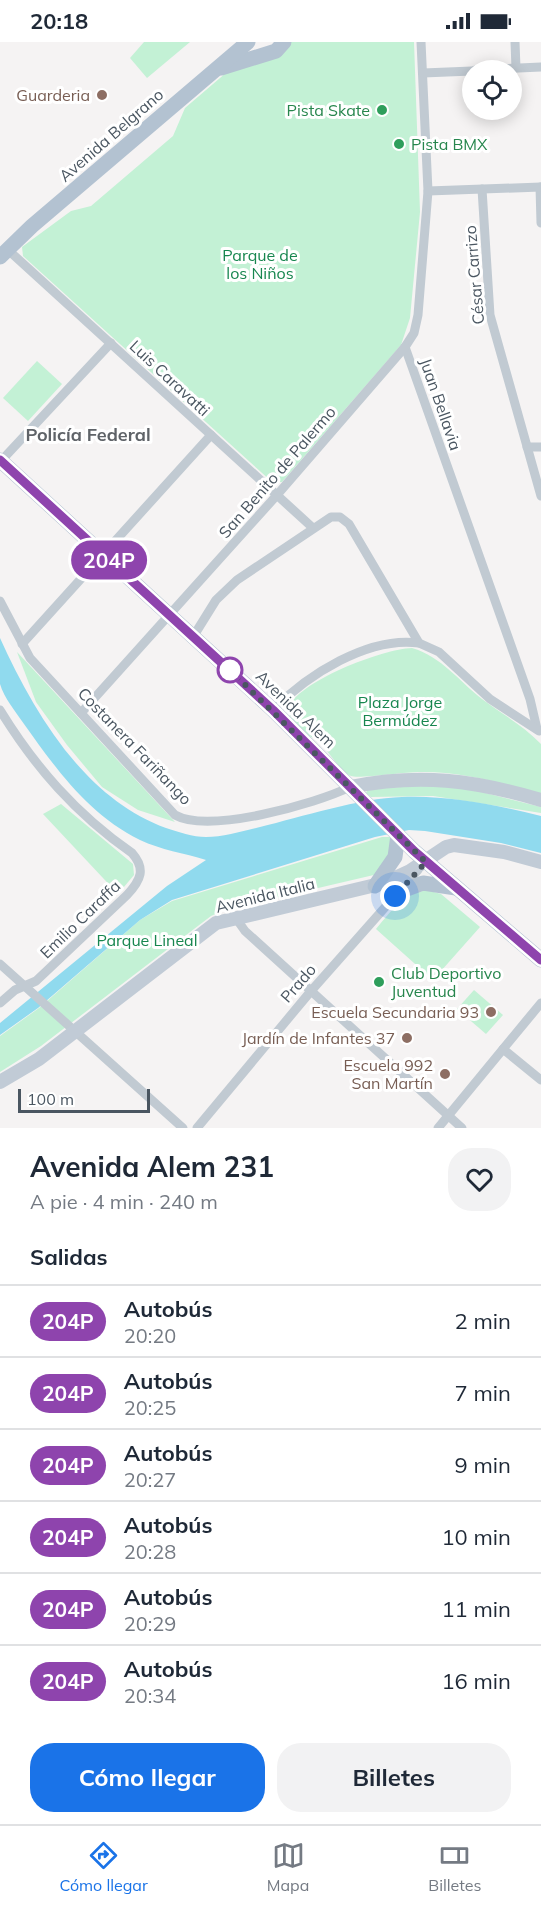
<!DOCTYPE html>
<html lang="es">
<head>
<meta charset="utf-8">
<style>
	:root { --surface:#fff; --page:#f2f2f3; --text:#1f2937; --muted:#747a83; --line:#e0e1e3; --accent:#1a73e8 }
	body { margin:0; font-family:Mulish,sans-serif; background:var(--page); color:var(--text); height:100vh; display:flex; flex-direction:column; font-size:22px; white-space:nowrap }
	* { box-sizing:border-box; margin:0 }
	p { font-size:20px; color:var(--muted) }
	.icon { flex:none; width:33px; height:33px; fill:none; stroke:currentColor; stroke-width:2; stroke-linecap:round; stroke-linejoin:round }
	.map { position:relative; height:1086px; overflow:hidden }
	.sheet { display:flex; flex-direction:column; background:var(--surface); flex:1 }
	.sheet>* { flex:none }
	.badge { padding:0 12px; border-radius:20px; font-size:21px; line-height:39px }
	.fabs { position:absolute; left:462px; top:18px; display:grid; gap:12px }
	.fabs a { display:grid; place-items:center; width:60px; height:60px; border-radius:50%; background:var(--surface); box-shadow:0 3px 15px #0003; font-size:30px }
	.scale { position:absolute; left:18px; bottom:15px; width:132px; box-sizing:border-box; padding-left:6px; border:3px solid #4a5661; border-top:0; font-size:16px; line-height:21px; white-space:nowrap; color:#4a5661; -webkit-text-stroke:4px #fff; paint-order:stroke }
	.you { position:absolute; width:30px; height:30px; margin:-15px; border:4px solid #fff; border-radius:50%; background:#1a73e8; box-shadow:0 0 0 9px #1a73e833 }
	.map>.badge { position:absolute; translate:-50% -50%; box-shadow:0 0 0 3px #fff }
	h2 { padding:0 30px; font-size:22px; line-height:54px }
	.round { display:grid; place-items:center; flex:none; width:63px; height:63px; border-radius:24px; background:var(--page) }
	.head { display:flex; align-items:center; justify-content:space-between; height:102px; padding:0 30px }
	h1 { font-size:28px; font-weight:700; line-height:45px }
	.cta { display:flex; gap:12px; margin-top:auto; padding:12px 30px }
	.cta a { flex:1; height:69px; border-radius:24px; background:var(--accent); color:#fff; font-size:24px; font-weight:700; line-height:69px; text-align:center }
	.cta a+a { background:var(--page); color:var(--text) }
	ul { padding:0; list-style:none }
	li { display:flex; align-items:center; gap:18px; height:72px; padding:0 30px; border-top:2px solid var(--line) }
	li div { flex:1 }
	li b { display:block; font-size:22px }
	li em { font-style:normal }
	li .badge { min-width:66px; font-weight:700; text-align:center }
	.status { display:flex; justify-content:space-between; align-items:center; height:42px; padding:0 30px; background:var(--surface); direction:ltr }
	.status svg { height:16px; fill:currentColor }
	.dock { display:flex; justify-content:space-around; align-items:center; height:84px; border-top:2px solid var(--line); background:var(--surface); font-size:16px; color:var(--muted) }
	.dock a { display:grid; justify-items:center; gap:3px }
	.dock .current { color:var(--accent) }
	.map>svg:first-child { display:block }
	.green { fill:#c3f1d5 }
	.water { fill:#90daee }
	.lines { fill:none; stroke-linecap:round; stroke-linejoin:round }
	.stream { stroke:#90daee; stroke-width:3 }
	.street { stroke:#c1cad2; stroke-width:9 }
	.secondary { stroke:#c1cbd6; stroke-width:14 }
	.primary { stroke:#b3c2d1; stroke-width:15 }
	.line-casing { stroke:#fff; stroke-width:14 }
	.line { stroke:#8e44ad; stroke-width:9 }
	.walk { stroke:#4a5661; stroke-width:6; stroke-dasharray:0 10.8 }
	.education-dot { fill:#8d6e63; stroke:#fff; stroke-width:2 }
	.leisure-dot { fill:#2e9e5b; stroke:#fff; stroke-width:2 }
	.stop-dot { fill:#fff; stroke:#8e44ad; stroke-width:3 }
	.labels { text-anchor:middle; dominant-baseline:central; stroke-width:6; stroke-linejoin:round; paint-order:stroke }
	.education-label { font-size:16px; fill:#785e54; stroke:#fff; text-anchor:end }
	.leisure-label { font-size:16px; fill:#27864d; stroke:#fff; text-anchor:start }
	.street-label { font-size:16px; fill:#4a5661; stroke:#fff }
	.park-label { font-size:16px; fill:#17864f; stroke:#fff }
	.neighbourhood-label { font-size:18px; font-weight:bold; fill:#5f6368; stroke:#fff }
</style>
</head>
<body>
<div class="status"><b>20:18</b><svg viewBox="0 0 49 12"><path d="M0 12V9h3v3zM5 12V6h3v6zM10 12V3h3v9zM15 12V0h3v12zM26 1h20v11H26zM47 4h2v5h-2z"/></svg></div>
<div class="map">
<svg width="541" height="1086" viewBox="0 0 541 1086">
	<rect width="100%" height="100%" fill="#f5f3f3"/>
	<!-- green -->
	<g class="green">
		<polygon points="144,0 190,0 147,36 130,16"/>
		<polygon points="288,0 414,0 420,170 410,276 401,303 282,440 272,440 23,214 22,205 71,169 91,164 173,94 185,66 227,30"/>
		<polygon points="37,319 62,342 28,379 3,356"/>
		<path d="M412,606C442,615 459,639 482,657C502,672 524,684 541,702V753C503,741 463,730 424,730C408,729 360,737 351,734C341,730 326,706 317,697C306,695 292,679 287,668C297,639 383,607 412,606Z"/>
		<polygon points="17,610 175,780 138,768 102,745 67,703 36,660"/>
		<polygon points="450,742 541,765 541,771 433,754 371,755 366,751 368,747"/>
		<polygon points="61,762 133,822 134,833 118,852 43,772"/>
		<polygon points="382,795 390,795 394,803 378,832 224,868 211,874 41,1004 0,1030 0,994 39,966 140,878 172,859"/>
		<path d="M427,848L441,852L480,885L433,938L376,887C392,868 403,852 427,848Z"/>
		<polygon points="474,948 503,973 486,992 457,967"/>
	</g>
	<!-- water -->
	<path class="water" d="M0,596C34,671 84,756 166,786C178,790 193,795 206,795C223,795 243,789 260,785C301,775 360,756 402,755C448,753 497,763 541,774V811L501,801L425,789L409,788L375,795L172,858L140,878L38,966L0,993V981L167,844L206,818C184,811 161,808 140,798C89,773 56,727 24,682C16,670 4,656 0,642C0,629 0,610 0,596Z"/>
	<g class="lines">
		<!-- stream -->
		<polyline class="stream" points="217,876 218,865"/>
		<!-- street -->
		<g class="street">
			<polyline points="421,0 428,149 418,273 414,291 405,305 530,657 537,687"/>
			<polyline points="515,0 516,26"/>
			<polyline points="475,28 541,25"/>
			<polyline points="423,31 472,29"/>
			<polyline points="540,145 541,181"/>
			<polyline points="482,147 490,273 541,454"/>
			<polyline points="428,149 541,145"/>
			<polyline points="7,207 313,486"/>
			<polyline points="527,405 541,405"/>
			<polyline points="1,419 111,301"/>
			<path d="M0,559L30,616L175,773C209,792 315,762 350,745"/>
			<polyline points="193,595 216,558 237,538 331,475 340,475 349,482 419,601 439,610 490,657 539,689"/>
			<polyline points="22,602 211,393"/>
			<path d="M0,668C35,725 76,772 132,811C146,827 141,838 127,853L36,939L15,948L0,961"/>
			<path d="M273,668C307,633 368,594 419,601"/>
			<polyline points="81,671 277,453 405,305"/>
			<polyline points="235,875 245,889 462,1086"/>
			<polyline points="0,922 183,1086"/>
			<polyline points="503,1007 541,1038"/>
			<polyline points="197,1086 311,949 418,828"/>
			<polyline points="438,1086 541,961"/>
		</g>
		<!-- secondary -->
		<g class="secondary">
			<path d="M350,745C420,731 473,738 541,758"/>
			<polyline points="0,1040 39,1017 216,881 384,841 410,829 446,805 454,803 504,810 541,820"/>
		</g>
		<!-- primary -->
		<g class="primary">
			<polyline points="221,26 276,9 284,0"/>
			<polyline points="0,215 32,184 248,0"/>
			<polyline points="0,418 273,668 414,809 541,918"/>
			<polyline points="375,844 395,815 398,793"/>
			<polyline points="399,850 423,841 456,846"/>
		</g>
	</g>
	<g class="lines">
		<!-- line casing -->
		<g class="line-casing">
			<polyline id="line" points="0,418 273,668 414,809 541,918"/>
		</g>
		<!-- line -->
		<use href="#line" class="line"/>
		<!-- walk -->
		<polyline class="walk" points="230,628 426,820 395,854"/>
	</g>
	<!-- markers -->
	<g class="education-dot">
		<circle cx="102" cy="53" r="6"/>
		<circle cx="491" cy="970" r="6"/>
		<circle cx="407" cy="996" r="6"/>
		<circle cx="445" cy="1032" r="6"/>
	</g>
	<g class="leisure-dot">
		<circle cx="382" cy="68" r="6"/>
		<circle cx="399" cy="102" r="6"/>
		<circle cx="379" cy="940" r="6"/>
	</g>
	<circle class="stop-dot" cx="230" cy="628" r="12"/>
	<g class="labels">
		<!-- education labels -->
		<g class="education-label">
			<text x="90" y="53">Guarderia</text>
			<text x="479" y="970">Escuela Secundaria 93</text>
			<text x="395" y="996">Jardín de Infantes 37</text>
			<text x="433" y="1023">Escuela 992<tspan x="433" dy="18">San Martín</tspan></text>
		</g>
		<!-- leisure labels -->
		<g class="leisure-label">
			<text x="370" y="68" text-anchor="end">Pista Skate</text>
			<text x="411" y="102">Pista BMX</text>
			<text x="391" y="931">Club Deportivo<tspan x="391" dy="18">Juventud</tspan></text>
		</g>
		<!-- street labels -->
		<g class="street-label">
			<text transform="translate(111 93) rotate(-41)">Avenida Belgrano</text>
			<text transform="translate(474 233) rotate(-95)">César Carrizo</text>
			<text transform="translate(170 336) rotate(43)">Luis Caravatti</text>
			<text transform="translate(441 362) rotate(71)">Juan Bellavia</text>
			<text transform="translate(277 430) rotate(-49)">San Benito de Palermo</text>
			<text transform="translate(296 667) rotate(44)">Avenida Alem</text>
			<text transform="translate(135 704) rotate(46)">Costanera Fariñango</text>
			<text transform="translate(265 853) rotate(-14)">Avenida Italia</text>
			<text transform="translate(80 877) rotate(-44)">Emilio Caraffa</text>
			<text transform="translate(298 941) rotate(-49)">Prado</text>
		</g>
		<!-- park labels -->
		<g class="park-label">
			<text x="260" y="213">Parque de<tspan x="260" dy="18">los Niños</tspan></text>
			<text x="400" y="660">Plaza Jorge<tspan x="400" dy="18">Bermúdez</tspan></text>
			<text x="147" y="898">Parque Lineal</text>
		</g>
		<!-- neighbourhood labels -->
		<g class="neighbourhood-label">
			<text x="88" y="392">Policía Federal</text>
		</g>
	</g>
</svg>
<div class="fabs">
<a><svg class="icon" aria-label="locate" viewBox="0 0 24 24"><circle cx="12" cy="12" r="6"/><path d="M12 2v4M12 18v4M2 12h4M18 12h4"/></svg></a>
</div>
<div class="scale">100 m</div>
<div class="you" style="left:395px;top:854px"></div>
<b class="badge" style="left:109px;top:518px;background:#8e44ad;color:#fff">204P</b>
</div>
<section class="sheet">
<div class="head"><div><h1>Avenida Alem 231</h1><p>A pie · 4 min · 240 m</p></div><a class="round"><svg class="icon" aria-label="heart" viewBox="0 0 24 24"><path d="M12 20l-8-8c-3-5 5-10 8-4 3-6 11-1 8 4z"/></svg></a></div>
<h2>Salidas</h2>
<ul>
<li><span class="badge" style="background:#8e44ad;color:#fff">204P</span><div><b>Autobús</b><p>20:20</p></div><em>2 min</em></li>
<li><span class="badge" style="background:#8e44ad;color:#fff">204P</span><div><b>Autobús</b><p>20:25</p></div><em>7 min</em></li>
<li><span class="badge" style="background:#8e44ad;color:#fff">204P</span><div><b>Autobús</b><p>20:27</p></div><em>9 min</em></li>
<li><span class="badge" style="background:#8e44ad;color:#fff">204P</span><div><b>Autobús</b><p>20:28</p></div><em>10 min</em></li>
<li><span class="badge" style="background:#8e44ad;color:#fff">204P</span><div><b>Autobús</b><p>20:29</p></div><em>11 min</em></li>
<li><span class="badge" style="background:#8e44ad;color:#fff">204P</span><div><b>Autobús</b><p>20:34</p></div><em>16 min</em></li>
</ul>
<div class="cta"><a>Cómo llegar</a><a>Billetes</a></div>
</section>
<nav class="dock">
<a class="current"><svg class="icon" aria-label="directions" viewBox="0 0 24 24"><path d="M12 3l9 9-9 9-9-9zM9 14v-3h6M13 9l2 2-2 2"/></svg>Cómo llegar</a>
<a><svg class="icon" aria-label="map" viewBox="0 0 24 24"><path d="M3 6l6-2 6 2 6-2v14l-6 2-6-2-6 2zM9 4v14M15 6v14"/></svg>Mapa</a>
<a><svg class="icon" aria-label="tickets" viewBox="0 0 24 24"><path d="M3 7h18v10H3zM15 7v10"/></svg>Billetes</a>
</nav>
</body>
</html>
